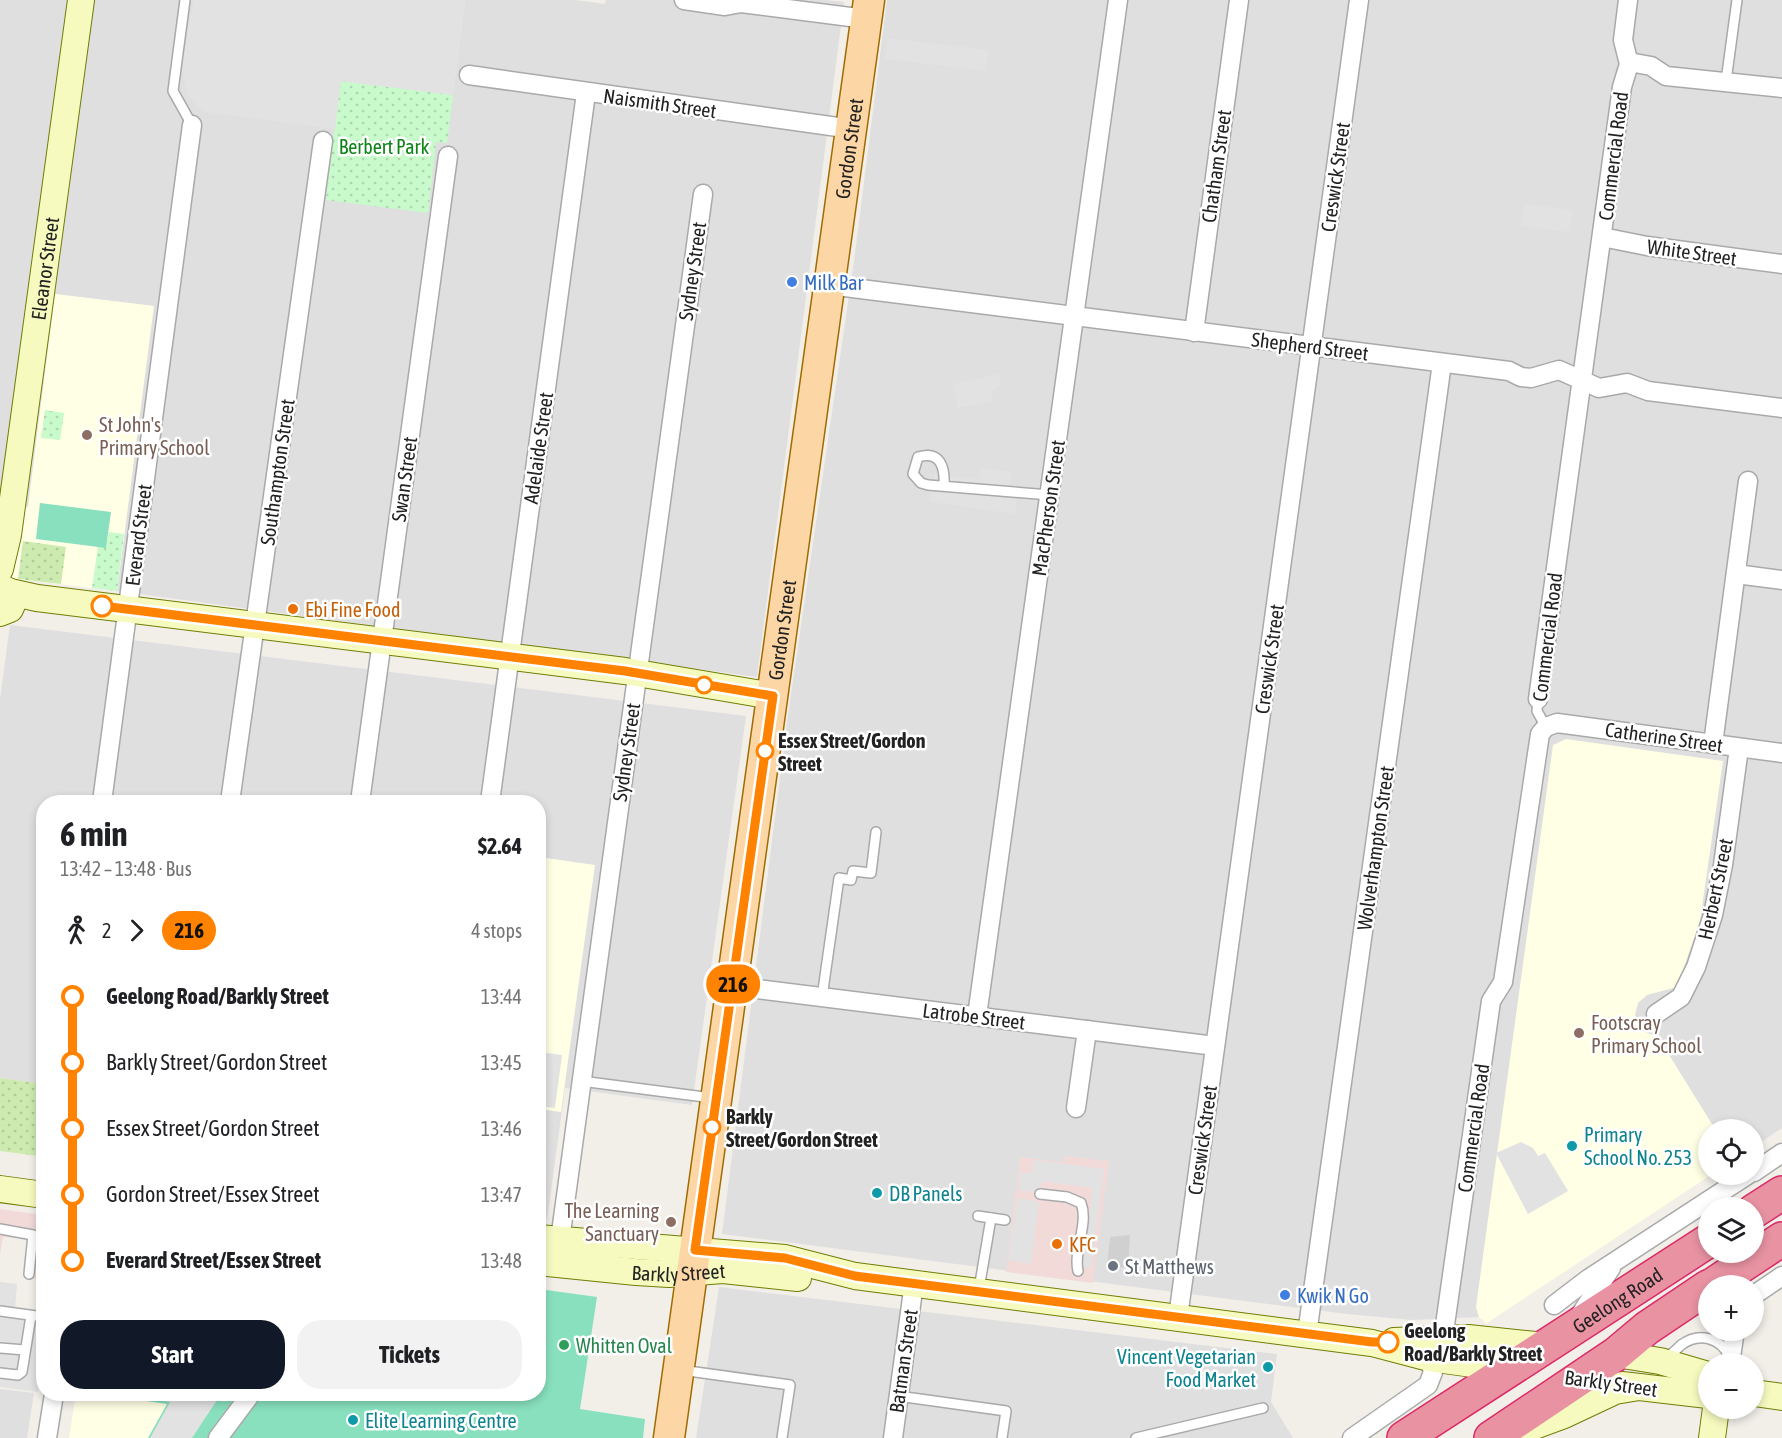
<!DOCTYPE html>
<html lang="en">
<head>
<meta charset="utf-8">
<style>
	:root { --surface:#fff; --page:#f2f2f2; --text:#202124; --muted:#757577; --accent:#111827 }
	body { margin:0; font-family:"Asap Condensed",sans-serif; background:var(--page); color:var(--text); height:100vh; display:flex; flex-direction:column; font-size:22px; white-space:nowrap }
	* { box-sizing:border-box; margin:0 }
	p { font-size:20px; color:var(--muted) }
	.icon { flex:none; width:33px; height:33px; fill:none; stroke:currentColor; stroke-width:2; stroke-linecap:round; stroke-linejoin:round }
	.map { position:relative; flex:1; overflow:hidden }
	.sheet { position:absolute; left:36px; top:795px; width:510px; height:606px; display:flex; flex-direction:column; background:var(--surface); border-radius:24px; box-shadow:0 3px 9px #0003 }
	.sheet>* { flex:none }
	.badge { padding:0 12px; border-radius:20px; font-size:21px; line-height:39px }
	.controls { position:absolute; left:1698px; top:1119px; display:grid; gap:12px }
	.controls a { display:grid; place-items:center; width:66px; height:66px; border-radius:50%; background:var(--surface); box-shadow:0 3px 9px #0003; font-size:30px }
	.map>.badge { position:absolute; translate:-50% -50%; box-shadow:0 0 0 3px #fff }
	.legs { display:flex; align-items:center; gap:9px; height:66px; padding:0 24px; font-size:20px }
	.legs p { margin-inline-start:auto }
	.overview { display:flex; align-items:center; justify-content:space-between; height:102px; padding:0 24px }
	h1 { font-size:33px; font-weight:700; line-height:45px }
	.primary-button { display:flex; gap:12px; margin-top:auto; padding:12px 24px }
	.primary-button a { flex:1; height:69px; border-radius:24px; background:var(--accent); color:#fff; font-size:24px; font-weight:700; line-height:69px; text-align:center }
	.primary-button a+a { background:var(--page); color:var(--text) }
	ul { padding:0 24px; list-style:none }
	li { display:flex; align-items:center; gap:21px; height:66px; font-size:22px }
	li i { display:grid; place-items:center; width:9px; height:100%; margin:0 8px; background:currentColor }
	li i::after { content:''; width:15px; height:15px; margin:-8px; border:4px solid; border-radius:50%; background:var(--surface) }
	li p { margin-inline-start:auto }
	li:first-child i { background:linear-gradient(#0000 50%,currentColor 0) }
	li:last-child i { background:linear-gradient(currentColor 50%,#0000 0) }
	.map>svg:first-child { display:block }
	.residential { fill:#e0dfdf }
	.commercial { fill:#f2dad9 }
	.education { fill:#ffffe5 }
	.religious { fill:#d0d0d0 }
	.grass { fill:url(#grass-dots) }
	.park { fill:url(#park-dots) }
	.pitch { fill:#88e0be }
	.parking { fill:#e2e2e2 }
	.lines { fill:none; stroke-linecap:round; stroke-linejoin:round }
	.lane-casing { stroke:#a9a9a9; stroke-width:12 }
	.street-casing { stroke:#a9a9a9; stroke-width:21 }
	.secondary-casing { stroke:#707d05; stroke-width:28 }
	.primary-casing { stroke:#a06b00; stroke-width:33 }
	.highway-casing { stroke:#dc2a67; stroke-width:36 }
	.lane { stroke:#fff; stroke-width:9 }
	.street { stroke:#fff; stroke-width:18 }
	.secondary { stroke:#f7fabf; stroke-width:26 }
	.primary { stroke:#fcd6a4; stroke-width:30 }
	.highway { stroke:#e892a2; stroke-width:33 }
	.line-1-casing { stroke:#fff; stroke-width:14 }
	.line-1 { stroke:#ff8200; stroke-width:9 }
	.shop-dot { fill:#3f7fe0; stroke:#fff; stroke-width:2 }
	.education-dot { fill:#8d6e63; stroke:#fff; stroke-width:2 }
	.stop-1-dot { fill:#fff; stroke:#ff8200; stroke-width:3 }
	.food-dot { fill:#e8710a; stroke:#fff; stroke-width:2 }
	.culture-dot { fill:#0f9aa8; stroke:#fff; stroke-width:2 }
	.worship-dot { fill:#6b7280; stroke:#fff; stroke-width:2 }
	.leisure-dot { fill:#2e9e5b; stroke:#fff; stroke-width:2 }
	.labels { text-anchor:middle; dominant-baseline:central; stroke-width:5; stroke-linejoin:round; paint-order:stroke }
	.street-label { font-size:20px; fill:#222; stroke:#fff }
	.park-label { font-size:20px; fill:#0c8416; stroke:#fff }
	.shop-label { font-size:20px; fill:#366cbe; stroke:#fff; text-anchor:start }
	.education-label { font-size:20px; fill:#785e54; stroke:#fff; text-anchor:start }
	.food-label { font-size:20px; fill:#c56008; stroke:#fff; text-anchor:start }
	.stop-label { font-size:20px; font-weight:bold; fill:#222; stroke:#fff; text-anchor:start }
	.culture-label { font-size:20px; fill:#0d838f; stroke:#fff; text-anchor:start }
	.worship-label { font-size:20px; fill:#5b616d; stroke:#fff; text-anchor:start }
	.leisure-label { font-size:20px; fill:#27864d; stroke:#fff; text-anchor:start }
</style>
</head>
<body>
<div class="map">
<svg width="1782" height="1438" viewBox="0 0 1782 1438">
	<defs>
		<pattern id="grass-dots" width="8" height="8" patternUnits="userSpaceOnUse" patternTransform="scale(1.5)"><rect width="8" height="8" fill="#cdebb0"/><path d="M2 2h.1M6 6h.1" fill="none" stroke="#b0c997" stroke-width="1.8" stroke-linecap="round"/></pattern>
		<pattern id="park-dots" width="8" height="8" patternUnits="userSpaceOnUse" patternTransform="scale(1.5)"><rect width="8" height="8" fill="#c8facc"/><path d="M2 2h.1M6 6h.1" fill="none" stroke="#acd6af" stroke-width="1.8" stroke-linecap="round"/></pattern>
	</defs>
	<rect width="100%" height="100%" fill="#f2efe9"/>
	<!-- residential -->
	<g class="residential">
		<polygon points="0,0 194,0 183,69 334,129 340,81 453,94 465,0 576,0 605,4 606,0 826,0 844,2 757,677 117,591 153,306 55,294 28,507 0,504"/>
		<polygon points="887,0 1782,0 1782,1128 1754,1147 1754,1130 1708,1130 1708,1174 1711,1175 1486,1324 1479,1317 1412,1320 1347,1314 722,1234 788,715 854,261"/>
		<polygon points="10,625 746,716 692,1105 565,1088 547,1220 538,1219 538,802 44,802 43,1084 0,1078 0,699"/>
		<polygon points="719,1287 1277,1354 1271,1402 1293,1438 696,1438"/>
		<polygon points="0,1389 34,1393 27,1438 0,1438"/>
	</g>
	<!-- commercial -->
	<g class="commercial">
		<polygon points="1065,1156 1109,1161 1093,1283 1006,1272 1020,1157 1063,1162"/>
		<polygon points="0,1209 43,1215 43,1280 25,1278 29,1239 3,1237 0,1254"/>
	</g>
	<!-- education -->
	<g class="education">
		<polygon points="55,294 154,306 117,591 0,577 0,504 28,507"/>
		<polygon points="1566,739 1723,761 1700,921 1677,987 1647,995 1638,1003 1635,1015 1642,1031 1658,1037 1715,1129 1708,1130 1708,1174 1711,1175 1486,1324 1479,1317 1476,1307 1553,745"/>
		<polygon points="539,857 595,865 561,1112 539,1109"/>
		<polygon points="76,1394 100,1394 168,1404 148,1438 69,1438"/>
	</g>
	<!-- religious -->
	<polygon class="religious" points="1130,1235 1128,1268 1107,1266 1110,1237"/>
	<!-- grass -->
	<g class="grass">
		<polygon points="23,541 66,547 61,584 18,579"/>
		<polygon points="0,1078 43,1084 43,1113 38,1156 0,1151"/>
	</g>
	<!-- park -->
	<g class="park">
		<polygon points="340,81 453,95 447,143 436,142 428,213 326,200"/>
		<polygon points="45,410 64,413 60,440 41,438"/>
		<polygon points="109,532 124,534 117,591 92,588 98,546 106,547"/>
	</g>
	<!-- pitch -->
	<g class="pitch">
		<polygon points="40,503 111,512 106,548 36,539"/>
		<polygon points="539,1289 597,1297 580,1409 645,1419 643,1438 148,1438 167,1404 100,1394 538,1394"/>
	</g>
	<!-- parking -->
	<g class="parking">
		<polygon points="194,0 465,0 453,95 341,81 335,129 204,112 186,94 183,69"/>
		<polygon points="888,38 988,50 986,71 885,59"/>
		<polygon points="1524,204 1572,210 1569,232 1521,226"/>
		<polygon points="999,374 1001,385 993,391 991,402 958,408 953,384"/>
		<polygon points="981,468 1012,472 1010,484 1019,486 1015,514 930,502 934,474 979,480"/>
		<polygon points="539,1052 562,1055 555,1108 539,1106"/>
		<polygon points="1521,1142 1533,1148 1538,1156 1545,1153 1568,1191 1528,1214 1496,1153"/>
		<polygon points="1034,1160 1104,1169 1091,1268 1081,1267 1093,1188 1042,1181 1040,1193 1018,1190 1020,1173 1032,1173"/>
		<polygon points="1018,1198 1039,1202 1031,1264 1008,1260"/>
		<polygon points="0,1282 17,1284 15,1309 44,1313 38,1392 0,1387"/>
		<polygon points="113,1394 221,1394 192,1438 150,1438 170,1402"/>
	</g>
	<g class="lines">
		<!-- lane casing -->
		<g class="lane-casing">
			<g id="lane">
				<polyline points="185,0 173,91 192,125"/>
				<polyline points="1726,81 1737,0"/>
				<path d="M944,486C945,468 941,450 918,457L913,474L921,483L928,485L1050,495"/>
				<polyline points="1538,699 1537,711 1546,727"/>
				<polyline points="822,997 839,878 851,880 853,871 871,873 876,832"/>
				<polyline points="581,1081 712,1098"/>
				<path d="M1040,1194L1067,1197L1081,1203C1089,1224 1073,1250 1078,1271"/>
				<polyline points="978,1216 991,1218 979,1289"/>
				<polyline points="991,1218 1005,1220"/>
				<polyline points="0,1229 33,1235 29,1274"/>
				<polyline points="0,1311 44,1317"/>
				<polyline points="0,1348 25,1350"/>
				<path d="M1665,1357C1672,1355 1676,1350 1681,1345C1699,1332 1720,1337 1730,1357"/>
				<polyline points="681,1370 790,1385 782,1438"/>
				<polyline points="0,1373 18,1375 22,1372 31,1316"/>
				<polyline points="898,1396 1006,1411 1002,1438"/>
				<polyline points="1136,1438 1263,1408"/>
			</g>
		</g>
		<!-- street casing -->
		<g class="street-casing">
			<g id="street">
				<polyline points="684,0 725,6 741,3 866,19"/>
				<polyline points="1629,62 1651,66 1666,76 1782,88"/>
				<polyline points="469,75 852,129"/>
				<polyline points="1602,237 1647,246 1782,264"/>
				<polyline points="829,285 1509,371 1521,377 1531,378 1559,370 1599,388 1627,383 1648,391 1782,408"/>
				<polyline points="1194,332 1239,0"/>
				<polyline points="1736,574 1782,580"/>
				<polyline points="1538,699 1622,87 1629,64 1623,40 1628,0"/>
				<polyline points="1713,744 1748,481"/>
				<polyline points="102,802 192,125"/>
				<polyline points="230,802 323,141"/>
				<polyline points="360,802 448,156"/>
				<polyline points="490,802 586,93"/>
				<polyline points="733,986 1215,1046"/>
				<polyline points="1656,1014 1681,997 1696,967 1713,915 1723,865 1739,748"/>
				<polyline points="977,1016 1118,0"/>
				<polyline points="1076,1108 1087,1030"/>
				<polyline points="1754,1172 1782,1153"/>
				<polyline points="560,1240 703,194"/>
				<polyline points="1754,1295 1782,1276"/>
				<polyline points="1554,1305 1588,1279 1749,1174"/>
				<polyline points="1580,1315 1611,1268"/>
				<polyline points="1178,1317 1359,0"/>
				<polyline points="1307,1334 1442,363"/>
				<polyline points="1443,1339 1491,1001 1503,982 1540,734 1546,727 1557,723 1782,753"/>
				<polyline points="1730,1364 1735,1330"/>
				<polyline points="47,1438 54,1394"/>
				<polyline points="218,1438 251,1394"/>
				<polyline points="893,1438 914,1283"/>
				<polyline points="1352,1438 1428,1385 1433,1372 1429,1358"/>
			</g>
		</g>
		<!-- secondary casing -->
		<g class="secondary-casing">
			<g id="secondary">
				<path id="s1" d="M0,569L8,535L81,0"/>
				<polyline points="0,587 10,592 14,600 10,609 0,613"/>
				<polyline points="10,592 37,598 625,671 773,696"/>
				<polyline points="0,1189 44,1195"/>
				<polyline points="538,1238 785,1258 855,1276 1372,1343 1429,1358 1509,1369"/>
				<path id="s2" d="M538,1262L636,1272L669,1274L723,1270L798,1278"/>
				<polyline points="1394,1341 1468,1338 1546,1346"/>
				<polyline points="1616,1354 1660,1361 1708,1375"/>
				<polyline points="1622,1385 1708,1395"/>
				<polyline points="1754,1393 1782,1397"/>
				<polyline points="1510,1435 1564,1415 1615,1391 1639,1387"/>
				<polyline points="1712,1438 1716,1408"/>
			</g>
		</g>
		<!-- primary casing -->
		<g class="primary-casing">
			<g id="primary">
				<path id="s3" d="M669,1438L869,0"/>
			</g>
		</g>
		<!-- highway casing -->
		<g class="highway-casing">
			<g id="highway">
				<polyline points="1754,1211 1782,1193"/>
				<polyline points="1711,1286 1782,1239"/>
				<path id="s4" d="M1404,1438L1708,1241"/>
				<polyline points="1491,1438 1616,1354 1647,1328 1708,1287"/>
			</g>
		</g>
		<!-- lane -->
		<use href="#lane" class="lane"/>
		<!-- street -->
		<use href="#street" class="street"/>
		<!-- secondary -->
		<use href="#secondary" class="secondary"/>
		<!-- primary -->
		<use href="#primary" class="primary"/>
		<!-- highway -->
		<use href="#highway" class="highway"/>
	</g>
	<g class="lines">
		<!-- line-1 casing -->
		<g class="line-1-casing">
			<polyline id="line-1" points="102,606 625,671 773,696 695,1250 785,1258 855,1276 1372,1342 1388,1342"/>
		</g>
		<!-- line-1 -->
		<use href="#line-1" class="line-1"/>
	</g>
	<!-- markers -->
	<g class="shop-dot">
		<circle cx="792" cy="282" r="6"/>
		<circle cx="1285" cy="1295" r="6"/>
	</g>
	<g class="education-dot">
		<circle cx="87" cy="435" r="6"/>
		<circle cx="1579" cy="1033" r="6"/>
		<circle cx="671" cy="1222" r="6"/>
	</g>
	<g class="stop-1-dot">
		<circle cx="102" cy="606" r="10"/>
		<circle cx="704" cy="685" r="8"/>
		<circle cx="765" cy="751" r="8"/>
		<circle cx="712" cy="1127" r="8"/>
		<circle cx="1388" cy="1342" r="10"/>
	</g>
	<g class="food-dot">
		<circle cx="293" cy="609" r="6"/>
		<circle cx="1057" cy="1244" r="6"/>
	</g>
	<g class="culture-dot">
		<circle cx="1572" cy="1146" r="6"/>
		<circle cx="877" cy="1193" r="6"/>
		<circle cx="1268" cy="1367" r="6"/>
		<circle cx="353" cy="1420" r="6"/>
	</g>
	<circle class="worship-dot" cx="1113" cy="1266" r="6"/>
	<circle class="leisure-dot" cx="564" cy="1345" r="6"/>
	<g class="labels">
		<!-- street labels -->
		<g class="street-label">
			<text transform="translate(660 103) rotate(8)">Naismith Street</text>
			<text stroke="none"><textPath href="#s3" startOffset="1302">Gordon Street</textPath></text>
			<text transform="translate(1613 156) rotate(-83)">Commercial Road</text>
			<text transform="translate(1216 166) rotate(-82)">Chatham Street</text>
			<text transform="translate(1335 177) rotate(-82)">Creswick Street</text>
			<text transform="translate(1692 252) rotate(8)">White Street</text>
			<text stroke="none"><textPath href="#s1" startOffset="304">Eleanor Street</textPath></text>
			<text transform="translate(692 271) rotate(-82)">Sydney Street</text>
			<text transform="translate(1310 346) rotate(7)">Shepherd Street</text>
			<text transform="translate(538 448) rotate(-82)">Adelaide Street</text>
			<text transform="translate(277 472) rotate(-82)">Southampton Street</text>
			<text transform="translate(404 479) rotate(-82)">Swan Street</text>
			<text transform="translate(1048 508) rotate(-82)">MacPherson Street</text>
			<text transform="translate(138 535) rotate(-83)">Everard Street</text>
			<text stroke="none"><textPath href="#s3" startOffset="816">Gordon Street</textPath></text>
			<text transform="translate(1547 637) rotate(-83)">Commercial Road</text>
			<text transform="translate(1269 659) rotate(-82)">Creswick Street</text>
			<text transform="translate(1664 737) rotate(8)">Catherine Street</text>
			<text transform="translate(626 752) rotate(-82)">Sydney Street</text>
			<text transform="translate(1375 848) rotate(-82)">Wolverhampton Street</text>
			<text transform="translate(1715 889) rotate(-78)">Herbert Street</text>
			<text transform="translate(974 1016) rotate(7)">Latrobe Street</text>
			<text transform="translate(1473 1128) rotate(-82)">Commercial Road</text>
			<text transform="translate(1202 1140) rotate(-82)">Creswick Street</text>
			<text stroke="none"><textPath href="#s2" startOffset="141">Barkly Street</textPath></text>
			<text stroke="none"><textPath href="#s4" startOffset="254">Geelong Road</textPath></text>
			<text transform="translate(903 1361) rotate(-82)">Batman Street</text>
			<text transform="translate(1611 1383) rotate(8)">Barkly Street</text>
		</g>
		<!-- park labels -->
		<g class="park-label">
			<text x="384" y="146">Berbert Park</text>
		</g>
		<!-- shop labels -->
		<g class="shop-label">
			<text x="804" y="282">Milk Bar</text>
			<text x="1297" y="1295">Kwik N Go</text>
		</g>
		<!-- education labels -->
		<g class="education-label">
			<text x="99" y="424">St John's<tspan x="99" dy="23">Primary School</tspan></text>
			<text x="1591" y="1022">Footscray<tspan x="1591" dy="23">Primary School</tspan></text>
			<text x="659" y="1210" text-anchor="end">The Learning<tspan x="659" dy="23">Sanctuary</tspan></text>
		</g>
		<!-- food labels -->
		<g class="food-label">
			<text x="305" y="609">Ebi Fine Food</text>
			<text x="1069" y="1244">KFC</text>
		</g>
		<!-- stop labels -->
		<g class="stop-label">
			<text x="778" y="740">Essex Street/Gordon<tspan x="778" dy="23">Street</tspan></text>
			<text x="726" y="1116">Barkly<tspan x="726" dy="23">Street/Gordon Street</tspan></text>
			<text x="1404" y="1330">Geelong<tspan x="1404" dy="23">Road/Barkly Street</tspan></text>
		</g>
		<!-- culture labels -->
		<g class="culture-label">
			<text x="1584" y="1134">Primary<tspan x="1584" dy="23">School No. 253</tspan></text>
			<text x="889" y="1193">DB Panels</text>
			<text x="1256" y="1356" text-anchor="end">Vincent Vegetarian<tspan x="1256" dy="23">Food Market</tspan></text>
			<text x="365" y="1420">Elite Learning Centre</text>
		</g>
		<!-- worship labels -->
		<g class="worship-label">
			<text x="1125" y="1266">St Matthews</text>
		</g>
		<!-- leisure labels -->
		<g class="leisure-label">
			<text x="576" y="1345">Whitten Oval</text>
		</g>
	</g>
</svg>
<div class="controls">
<a><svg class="icon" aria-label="locate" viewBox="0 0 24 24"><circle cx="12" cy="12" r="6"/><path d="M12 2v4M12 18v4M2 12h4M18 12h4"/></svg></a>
<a><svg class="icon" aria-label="layers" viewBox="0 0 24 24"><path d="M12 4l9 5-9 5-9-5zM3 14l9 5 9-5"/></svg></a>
<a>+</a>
<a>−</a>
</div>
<b class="badge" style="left:733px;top:984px;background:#ff8200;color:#111">216</b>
<section class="sheet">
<div class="overview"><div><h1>6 min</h1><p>13:42 – 13:48 · Bus</p></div><b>$2.64</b></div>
<div class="legs"><svg class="icon" aria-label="walk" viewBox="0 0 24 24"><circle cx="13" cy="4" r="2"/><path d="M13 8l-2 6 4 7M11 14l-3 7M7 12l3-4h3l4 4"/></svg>2<svg class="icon" aria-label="forward" viewBox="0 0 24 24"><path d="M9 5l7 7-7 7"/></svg><b class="badge" style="background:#ff8200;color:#111">216</b><p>4 stops</p></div>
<ul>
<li><i style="color:#ff8200"></i><b>Geelong Road/Barkly Street</b><p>13:44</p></li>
<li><i style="color:#ff8200"></i><span>Barkly Street/Gordon Street</span><p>13:45</p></li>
<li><i style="color:#ff8200"></i><span>Essex Street/Gordon Street</span><p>13:46</p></li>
<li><i style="color:#ff8200"></i><span>Gordon Street/Essex Street</span><p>13:47</p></li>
<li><i style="color:#ff8200"></i><b>Everard Street/Essex Street</b><p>13:48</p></li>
</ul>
<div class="primary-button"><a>Start</a><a>Tickets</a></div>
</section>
</div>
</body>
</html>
